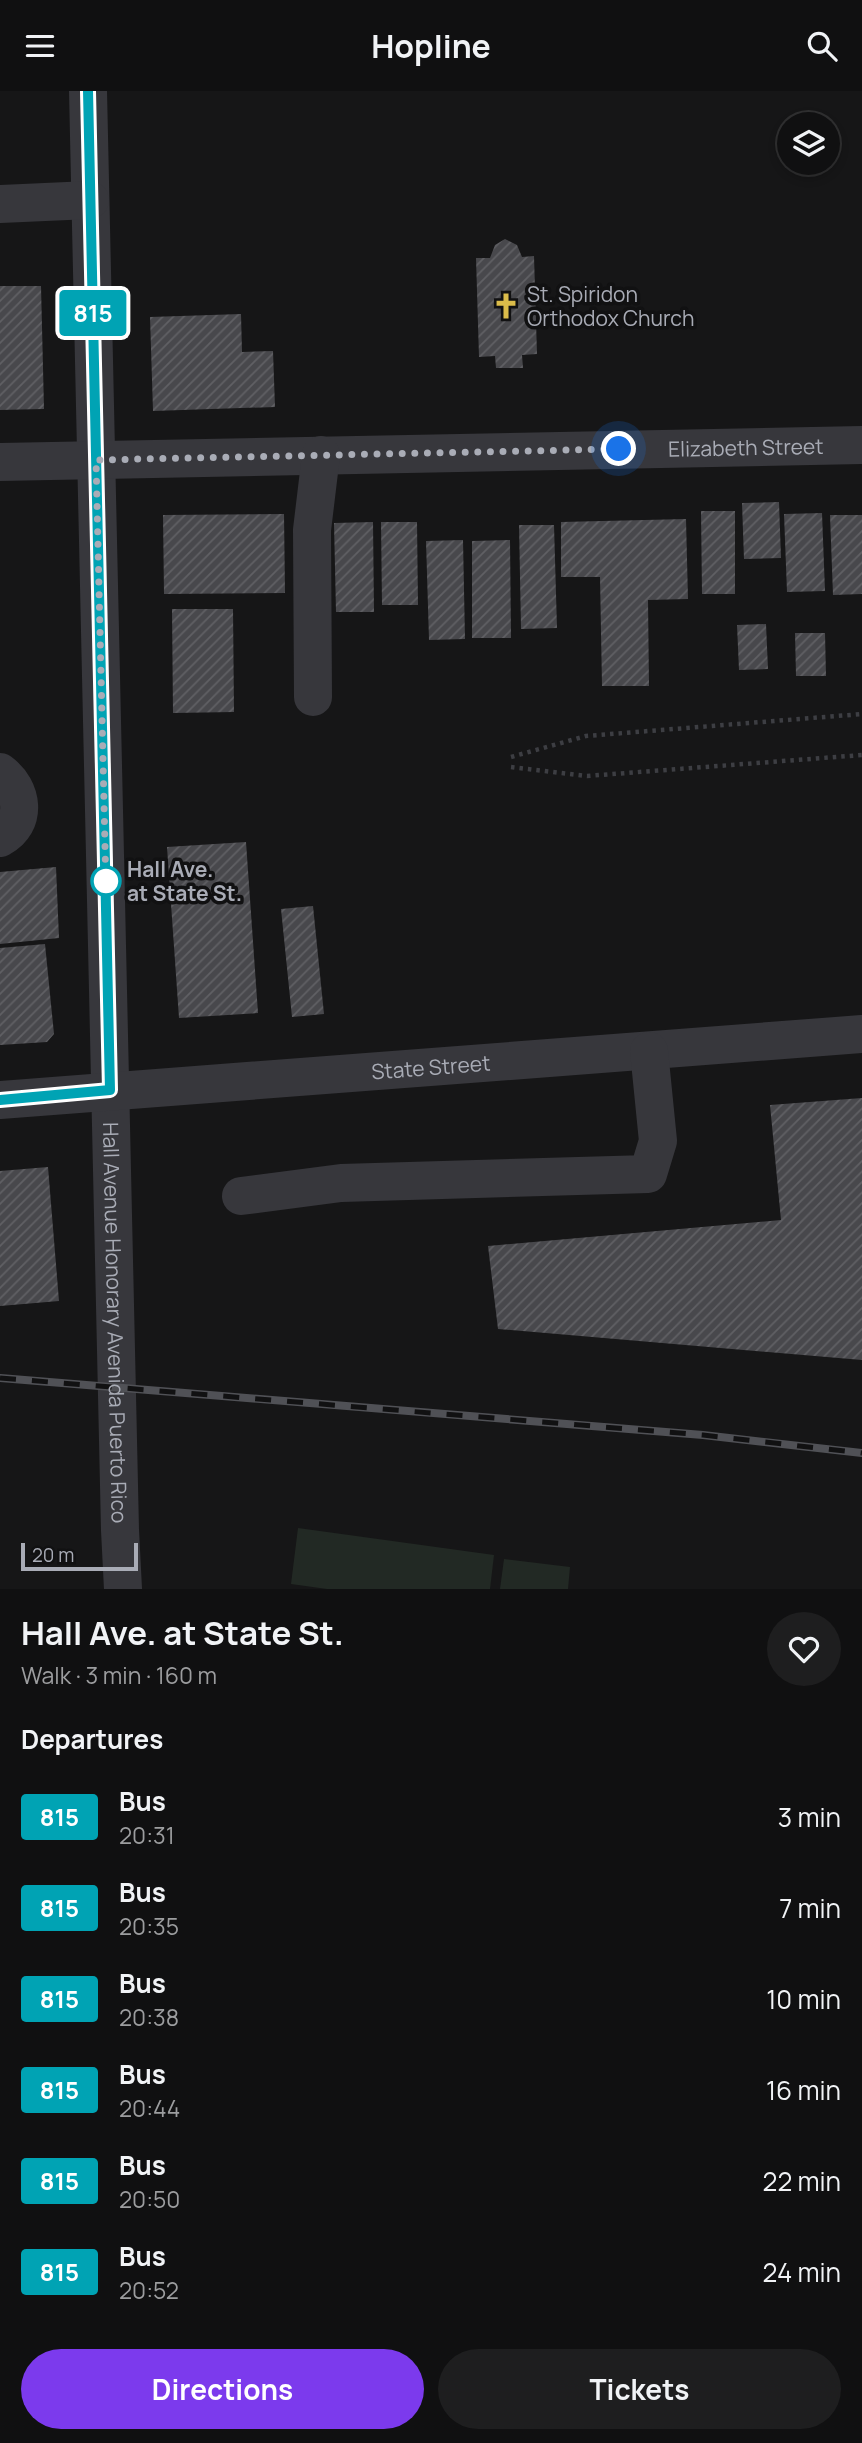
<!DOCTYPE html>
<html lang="en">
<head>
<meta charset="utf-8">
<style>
	:root { --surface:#101011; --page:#1e1e1f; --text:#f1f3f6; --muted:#9c9d9f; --line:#303031; --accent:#7c3aed }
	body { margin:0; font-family:Manrope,sans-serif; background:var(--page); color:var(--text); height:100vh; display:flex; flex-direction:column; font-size:26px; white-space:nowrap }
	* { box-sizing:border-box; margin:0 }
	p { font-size:23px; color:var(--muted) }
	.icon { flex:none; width:38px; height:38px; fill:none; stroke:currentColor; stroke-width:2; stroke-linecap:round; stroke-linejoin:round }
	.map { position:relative; height:1498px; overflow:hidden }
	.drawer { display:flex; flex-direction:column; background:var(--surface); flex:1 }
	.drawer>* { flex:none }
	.badge { padding:0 14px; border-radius:5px; font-size:24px; line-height:46px }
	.tools { position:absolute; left:777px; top:21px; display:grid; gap:14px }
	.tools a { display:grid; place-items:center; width:63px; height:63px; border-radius:50%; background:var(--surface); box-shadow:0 4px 10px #0003,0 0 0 2px var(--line); font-size:35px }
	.scale { position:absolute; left:21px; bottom:18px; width:117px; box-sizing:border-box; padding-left:7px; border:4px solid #a9acb6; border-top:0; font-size:19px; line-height:24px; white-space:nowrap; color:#a9acb6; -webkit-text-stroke:5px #111112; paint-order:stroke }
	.you { position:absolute; width:35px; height:35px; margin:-18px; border:5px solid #fff; border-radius:50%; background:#1a73e8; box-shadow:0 0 0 10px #1a73e833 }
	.map>.badge { position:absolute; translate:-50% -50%; box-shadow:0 0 0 4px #fff }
	h2 { padding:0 21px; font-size:26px; line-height:63px }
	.round { display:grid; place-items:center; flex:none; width:74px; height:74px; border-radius:37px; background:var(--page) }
	.headline { display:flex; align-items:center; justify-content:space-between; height:119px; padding:0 21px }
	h1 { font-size:33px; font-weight:700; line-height:52px }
	.cta { display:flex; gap:14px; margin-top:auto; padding:14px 21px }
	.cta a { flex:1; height:80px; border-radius:42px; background:var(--accent); color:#fff; font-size:28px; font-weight:700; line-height:80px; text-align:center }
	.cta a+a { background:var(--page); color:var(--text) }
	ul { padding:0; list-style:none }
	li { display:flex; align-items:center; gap:21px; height:91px; padding:0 21px }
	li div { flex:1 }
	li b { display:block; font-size:26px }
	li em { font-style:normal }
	li .badge { min-width:77px; font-weight:700; text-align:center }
	header { display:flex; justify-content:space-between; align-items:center; height:91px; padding:0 21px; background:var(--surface); font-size:32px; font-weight:700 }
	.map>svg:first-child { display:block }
	.pitch { fill:#222924 }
	.building { fill:url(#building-hatch) }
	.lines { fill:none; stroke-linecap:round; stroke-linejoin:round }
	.path { stroke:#3d3e43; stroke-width:4.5; stroke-dasharray:3.5 5; stroke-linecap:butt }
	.minor { stroke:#37373c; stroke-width:38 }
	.rail-casing { stroke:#505156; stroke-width:8 }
	.rail { stroke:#111112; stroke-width:5; stroke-dasharray:16; stroke-linecap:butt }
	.line-casing { stroke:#fff; stroke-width:16 }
	.line { stroke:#00a3b4; stroke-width:10 }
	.walk { stroke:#a9acb6; stroke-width:7; stroke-dasharray:0 12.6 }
	.stop-dot { fill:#fff; stroke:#00a3b4; stroke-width:3.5 }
	.labels { text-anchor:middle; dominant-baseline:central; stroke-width:7; stroke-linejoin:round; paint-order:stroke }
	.poi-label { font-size:21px; fill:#a9acb6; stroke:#111112; text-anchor:start }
	.street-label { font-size:21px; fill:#a9acb6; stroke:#111112 }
	.stop-label { font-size:21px; font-weight:bold; fill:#a9acb6; stroke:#111112; text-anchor:start }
</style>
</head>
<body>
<header><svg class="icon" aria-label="menu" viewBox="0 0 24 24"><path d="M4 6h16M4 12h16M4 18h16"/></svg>Hopline<svg class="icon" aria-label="search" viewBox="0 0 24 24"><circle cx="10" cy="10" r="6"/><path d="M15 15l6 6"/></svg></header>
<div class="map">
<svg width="862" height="1498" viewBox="0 0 862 1498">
	<defs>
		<pattern id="building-hatch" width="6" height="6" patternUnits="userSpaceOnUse" patternTransform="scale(1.75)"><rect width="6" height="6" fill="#48484c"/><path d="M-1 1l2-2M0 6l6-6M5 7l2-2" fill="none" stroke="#606064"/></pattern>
	</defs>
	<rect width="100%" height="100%" fill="#161617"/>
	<!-- pitch -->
	<g class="pitch">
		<polygon points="298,1437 494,1464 490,1498 327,1498 291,1493"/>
		<polygon points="504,1468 570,1476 568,1498 500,1498"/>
	</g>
	<!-- building -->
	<g class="building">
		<polygon points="505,148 517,154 522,166 534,165 537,263 522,264 523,277 496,277 495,265 479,266 476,167 490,167 495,154"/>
		<polygon points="0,195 41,195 44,318 0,319"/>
		<polygon points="241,223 242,261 273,260 275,316 153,320 150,226"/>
		<polygon points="779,411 781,467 744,468 742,412"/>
		<polygon points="701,420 735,420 735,503 702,503"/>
		<polygon points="822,422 825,500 787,501 784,423"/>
		<polygon points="284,423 285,502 164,503 163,424"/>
		<polygon points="830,424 862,424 862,503 833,504"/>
		<polygon points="686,428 688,508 648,509 649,595 602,595 600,486 561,486 561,431"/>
		<polygon points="373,431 374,521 336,521 334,432"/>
		<polygon points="381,431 417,431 418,514 382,514"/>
		<polygon points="519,434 554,434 557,537 521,538"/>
		<polygon points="463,449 465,548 429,549 426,450"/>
		<polygon points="510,449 511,547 472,547 472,450"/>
		<polygon points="172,518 233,518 234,621 173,622"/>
		<polygon points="766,533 768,578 739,579 737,534"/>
		<polygon points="795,542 825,542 826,585 796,585"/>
		<polygon points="246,751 258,922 179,927 167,756"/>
		<polygon points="56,776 59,847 0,853 0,781"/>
		<polygon points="313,815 324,923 292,926 281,818"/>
		<polygon points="45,853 54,943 47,951 0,954 0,857"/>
		<polygon points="862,1007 862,1269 498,1238 488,1155 781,1129 770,1014"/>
		<polygon points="48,1076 59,1210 0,1215 0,1080"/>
	</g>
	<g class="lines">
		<!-- path -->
		<g class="path">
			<polyline points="511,666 586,645 862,623"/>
			<polyline points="511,676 587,685 862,664"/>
		</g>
		<!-- minor -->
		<g class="minor">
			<path id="s1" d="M88,0L120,1439L123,1498"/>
			<polyline points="0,113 90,109"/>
			<path id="s2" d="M0,371L862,354"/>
			<polyline points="313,606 312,439 321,364"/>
			<path d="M0,681C23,698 28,732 0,747"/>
			<path id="s3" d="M0,1009L862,943"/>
			<polyline points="241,1105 341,1092 648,1083 658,1050 649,960"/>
		</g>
		<!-- rail casing -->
		<g class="rail-casing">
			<polyline id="rail" points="0,1287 703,1344 862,1362"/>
		</g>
		<!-- rail -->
		<use href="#rail" class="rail"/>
	</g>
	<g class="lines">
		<!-- line casing -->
		<g class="line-casing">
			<polyline id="line" points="0,1009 110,999 88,0"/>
		</g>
		<!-- line -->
		<use href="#line" class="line"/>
		<!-- walk -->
		<polyline class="walk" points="106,790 106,798 96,369 619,358"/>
	</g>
	<!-- icons -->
	<defs>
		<g id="church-bare" transform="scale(2.1)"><path d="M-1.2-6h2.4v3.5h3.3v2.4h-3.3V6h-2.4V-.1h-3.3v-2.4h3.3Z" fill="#dbbc4a" stroke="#111112" stroke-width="2.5" paint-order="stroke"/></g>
	</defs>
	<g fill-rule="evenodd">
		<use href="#church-bare" x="506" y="215"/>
	</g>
	<!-- markers -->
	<circle class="stop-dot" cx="106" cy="790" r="14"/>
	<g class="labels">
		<!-- poi labels -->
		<g class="poi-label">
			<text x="527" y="203">St. Spiridon<tspan x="527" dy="24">Orthodox Church</tspan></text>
		</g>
		<!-- street labels -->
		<g class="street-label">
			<text stroke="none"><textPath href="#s2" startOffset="746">Elizabeth Street</textPath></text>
			<text stroke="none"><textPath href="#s3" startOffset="432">State Street</textPath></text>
			<text stroke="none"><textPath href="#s1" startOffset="1232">Hall Avenue Honorary Avenida Puerto Rico</textPath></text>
		</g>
		<!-- stop labels -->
		<g class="stop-label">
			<text x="127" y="778">Hall Ave.<tspan x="127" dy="24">at State St.</tspan></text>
		</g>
	</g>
</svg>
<div class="tools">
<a><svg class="icon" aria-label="layers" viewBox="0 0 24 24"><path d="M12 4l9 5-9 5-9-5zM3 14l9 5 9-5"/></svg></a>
</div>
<div class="scale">20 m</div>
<div class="you" style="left:619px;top:358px"></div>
<b class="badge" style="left:93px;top:222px;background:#00a3b4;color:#fff">815</b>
</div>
<section class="drawer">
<div class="headline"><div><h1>Hall Ave. at State St.</h1><p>Walk · 3 min · 160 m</p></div><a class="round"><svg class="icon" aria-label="heart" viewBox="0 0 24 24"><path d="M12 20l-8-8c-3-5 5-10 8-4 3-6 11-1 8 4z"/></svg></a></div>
<h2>Departures</h2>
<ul>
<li><span class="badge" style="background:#00a3b4;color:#fff">815</span><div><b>Bus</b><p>20:31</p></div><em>3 min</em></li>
<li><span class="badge" style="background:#00a3b4;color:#fff">815</span><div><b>Bus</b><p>20:35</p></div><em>7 min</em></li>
<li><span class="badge" style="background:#00a3b4;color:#fff">815</span><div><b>Bus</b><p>20:38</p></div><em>10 min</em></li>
<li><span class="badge" style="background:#00a3b4;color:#fff">815</span><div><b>Bus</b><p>20:44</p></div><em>16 min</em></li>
<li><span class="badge" style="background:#00a3b4;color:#fff">815</span><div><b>Bus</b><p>20:50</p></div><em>22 min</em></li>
<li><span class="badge" style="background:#00a3b4;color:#fff">815</span><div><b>Bus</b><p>20:52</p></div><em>24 min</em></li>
</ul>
<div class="cta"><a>Directions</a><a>Tickets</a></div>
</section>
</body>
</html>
